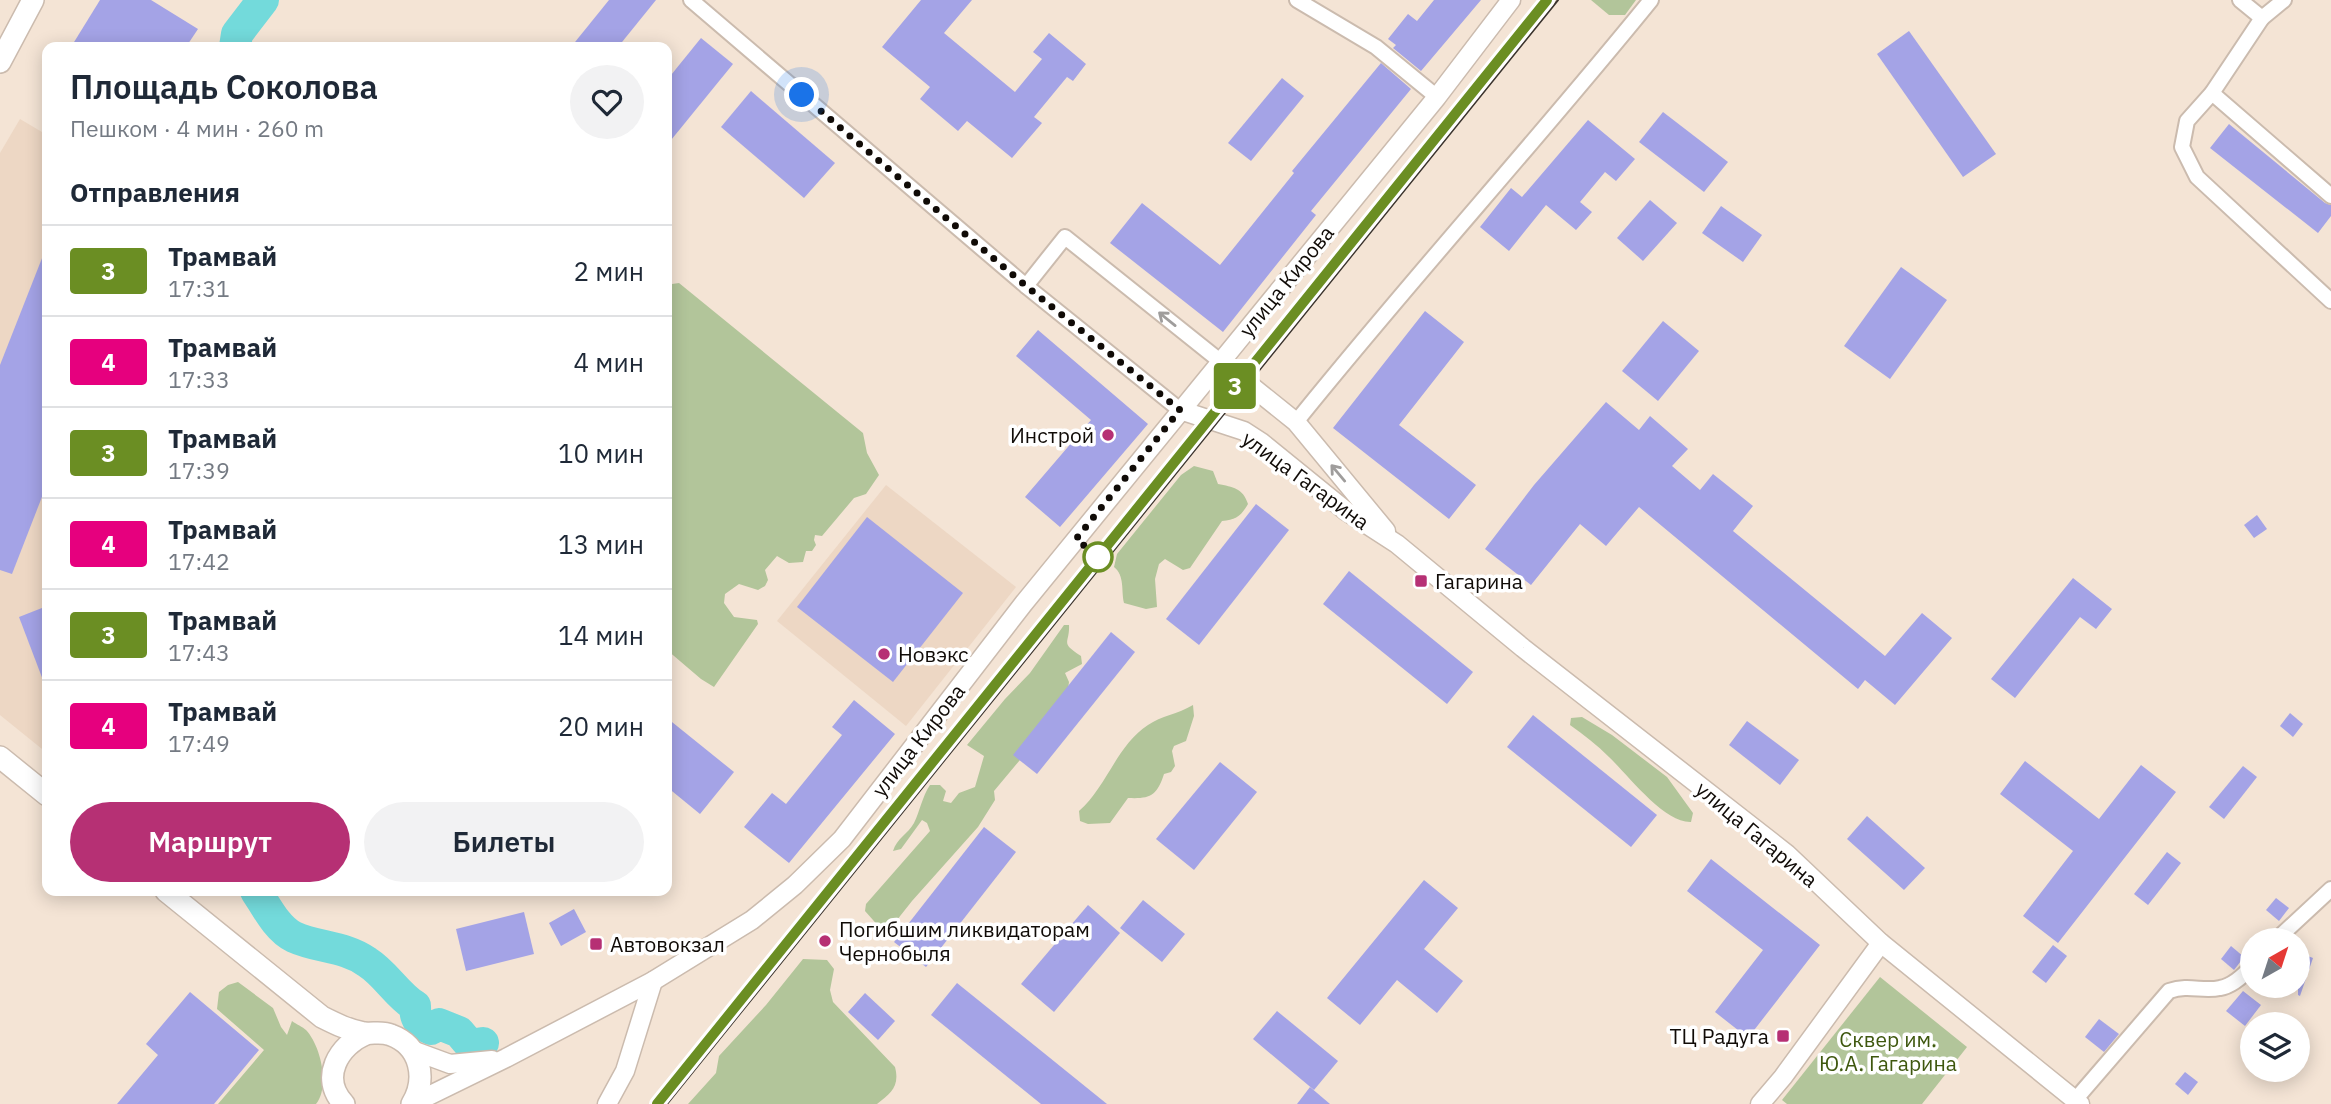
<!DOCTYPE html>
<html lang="ru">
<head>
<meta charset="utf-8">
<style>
	:root { --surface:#fff; --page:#f2f2f3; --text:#1f2937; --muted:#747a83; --line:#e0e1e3; --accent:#b63074 }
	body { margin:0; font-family:"IBM Plex Sans",sans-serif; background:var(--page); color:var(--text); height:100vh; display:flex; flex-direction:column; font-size:26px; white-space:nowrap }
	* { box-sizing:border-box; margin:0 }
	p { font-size:23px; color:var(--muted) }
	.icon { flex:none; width:38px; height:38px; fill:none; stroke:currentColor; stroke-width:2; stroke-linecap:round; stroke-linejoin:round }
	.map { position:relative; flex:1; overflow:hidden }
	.details { position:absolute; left:42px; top:42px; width:630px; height:854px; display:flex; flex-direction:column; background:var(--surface); border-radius:14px; box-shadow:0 4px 18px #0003 }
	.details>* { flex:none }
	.badge { padding:0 14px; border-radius:5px; font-size:24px; line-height:46px }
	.needle { width:46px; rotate:39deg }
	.buttons { position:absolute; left:2240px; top:928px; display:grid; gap:14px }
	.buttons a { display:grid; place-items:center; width:70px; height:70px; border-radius:50%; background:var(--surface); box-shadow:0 4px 18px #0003; font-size:35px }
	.you { position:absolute; width:35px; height:35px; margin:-18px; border:5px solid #fff; border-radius:50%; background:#1a73e8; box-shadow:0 0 0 10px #1a73e833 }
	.map>.badge { position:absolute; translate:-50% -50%; box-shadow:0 0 0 4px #fff }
	h2 { padding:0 28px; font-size:26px; line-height:63px }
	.round { display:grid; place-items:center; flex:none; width:74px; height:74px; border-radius:37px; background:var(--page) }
	.summary { display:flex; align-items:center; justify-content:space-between; height:119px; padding:0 28px }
	h1 { font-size:33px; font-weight:600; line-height:52px }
	.cta { display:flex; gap:14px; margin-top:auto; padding:14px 28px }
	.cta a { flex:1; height:80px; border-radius:42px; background:var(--accent); color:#fff; font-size:28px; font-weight:600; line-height:80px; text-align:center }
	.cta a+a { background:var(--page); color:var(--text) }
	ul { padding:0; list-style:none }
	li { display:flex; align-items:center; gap:21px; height:91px; padding:0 28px; border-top:2px solid var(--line) }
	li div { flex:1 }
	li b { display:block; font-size:26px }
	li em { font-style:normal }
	li .badge { min-width:77px; font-weight:700; text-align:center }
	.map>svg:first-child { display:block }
	.built { fill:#edd7c4 }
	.green { fill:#b2c59a }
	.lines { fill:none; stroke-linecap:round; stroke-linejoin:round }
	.river { stroke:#73dadb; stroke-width:32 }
	.building { fill:#a4a3e6 }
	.minor-casing { stroke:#cbbbae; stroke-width:18 }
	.tertiary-casing { stroke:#cbbbae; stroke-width:21 }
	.secondary-casing { stroke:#cbbbae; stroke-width:24 }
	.minor { stroke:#fff; stroke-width:14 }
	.tertiary { stroke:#fff; stroke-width:18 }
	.secondary { stroke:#fff; stroke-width:21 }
	.tram { stroke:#3b342e; stroke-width:2 }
	.oneway { stroke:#9f9d9c }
	.line-casing { stroke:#fff; stroke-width:16 }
	.line { stroke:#6b8e23; stroke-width:10 }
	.walk { stroke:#100b07; stroke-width:7; stroke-dasharray:0 12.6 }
	.poi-dot { fill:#b63074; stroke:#fff; stroke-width:2.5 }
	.stop-dot { fill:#fff; stroke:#6b8e23; stroke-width:3.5 }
	.labels { text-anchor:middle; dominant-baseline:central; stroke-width:7; stroke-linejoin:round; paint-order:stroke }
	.street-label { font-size:21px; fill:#100b07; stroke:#fff }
	.poi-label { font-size:21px; fill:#100b07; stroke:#fff; text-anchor:start }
	.park-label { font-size:21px; fill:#3e570e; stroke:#fff }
</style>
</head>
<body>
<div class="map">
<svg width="2331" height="1104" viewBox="0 0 2331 1104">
	<rect width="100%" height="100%" fill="#f4e4d5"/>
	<!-- built -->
	<g class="built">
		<polygon points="20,119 47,135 47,753 0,715 0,153"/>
		<polygon points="886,485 1016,587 906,726 777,621"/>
	</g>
	<!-- green -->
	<g class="green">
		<polygon points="1591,0 1636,0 1625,15 1609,15"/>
		<polygon points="679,283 863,433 867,453 879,475 866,494 854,498 822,536 815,535 814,540 816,545 812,551 806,551 803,562 789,563 777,556 765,570 768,580 765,586 758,590 739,584 725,594 724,603 734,617 757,620 758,624 714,687 701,679 667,650 667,292 672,284"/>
		<path d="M1194,466L1213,471L1218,484C1233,487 1243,488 1248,504C1241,516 1236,520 1222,521L1190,568L1183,570L1165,559L1159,564L1155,579L1157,607L1146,609L1124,603C1121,590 1125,576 1114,567L1117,554L1181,475Z"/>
		<path d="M1064,625H1069C1070,644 1059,642 1081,656L1082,664L1065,673L1069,682L1066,705L994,791L995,800L978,827L912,901L893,925L881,929L865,911L866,904L930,831L927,823L922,820L901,849L893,851C897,838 908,834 914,823C920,811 922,797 930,785H940L946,791L943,801L951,803L959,793L975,787L984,756L967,745L1005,699L1030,673Z"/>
		<path d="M1193,705L1194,716L1186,741L1174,746L1172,751L1175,766L1171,772L1164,774C1157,796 1150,799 1128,798L1110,823L1088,824L1080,821L1079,811C1106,788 1117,745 1148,725C1161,716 1178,714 1193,705Z"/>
		<path d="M1582,717L1612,735L1667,777L1693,813L1691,822C1664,823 1628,775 1609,757C1597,745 1584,735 1570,725L1571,718Z"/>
		<path d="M803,959L827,960L834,969L830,990L833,1002L895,1067C900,1086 891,1093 877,1104H688L716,1073L719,1056L766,1005Z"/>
		<polygon points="1880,977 1967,1047 1922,1104 1787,1104 1782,1100"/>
		<path d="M238,982L273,1008L281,1027L287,1035L292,1021C296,1024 303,1027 306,1030C321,1046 330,1087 316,1104H218L264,1050L217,1009L219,992L228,985Z"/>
	</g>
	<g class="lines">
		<!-- river -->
		<g class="river">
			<polyline points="235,47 237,34 263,0"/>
			<path d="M256,891C266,906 277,929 294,937C318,948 345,946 367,962C386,974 397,995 415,1006C415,1019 419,1024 431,1029L439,1024L459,1032L470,1045L483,1043"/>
		</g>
	</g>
	<!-- building -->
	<g class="building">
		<polygon points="100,0 151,0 198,29 186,47 71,47"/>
		<polygon points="609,0 656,0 618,47 571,47"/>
		<polygon points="921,0 972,0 944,33 1015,92 1042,59 1033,52 1049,33 1086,64 1073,81 1067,77 1034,117 1042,123 1012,158 967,121 958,131 920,99 930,87 882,47"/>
		<polygon points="1434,0 1481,0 1421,71 1393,48 1396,45 1388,39 1408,14 1417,21"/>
		<polygon points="1909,31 1996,154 1963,177 1877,54"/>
		<polygon points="701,38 733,64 667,145 667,80"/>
		<polygon points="1381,63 1411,89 1311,211 1316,215 1223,332 1110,243 1142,203 1220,265 1294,173 1292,171"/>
		<polygon points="1282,78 1304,96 1251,161 1228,143"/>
		<polygon points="751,91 835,163 804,198 721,127"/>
		<polygon points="1663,112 1728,162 1704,192 1639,142"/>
		<polygon points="1588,120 1635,159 1616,181 1605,172 1580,202 1592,212 1576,230 1546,205 1509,251 1480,227 1511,188 1522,197"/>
		<polygon points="2229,124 2325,203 2331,205 2331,216 2318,233 2210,148"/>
		<polygon points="1650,200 1677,223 1643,261 1617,238"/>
		<polygon points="1721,206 1762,235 1743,262 1702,233"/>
		<polygon points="46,248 47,484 12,574 0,570 0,365"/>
		<polygon points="1901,267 1947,300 1890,379 1844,346"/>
		<polygon points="1425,311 1464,342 1399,425 1476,485 1449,519 1333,428"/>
		<polygon points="1663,321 1699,351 1658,401 1622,371"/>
		<polygon points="1038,330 1148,424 1060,527 1025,497 1091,420 1016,356"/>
		<polygon points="1606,402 1639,430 1650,416 1688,449 1672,466 1700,490 1713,474 1753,506 1733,531 1885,656 1922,613 1952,638 1895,705 1865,680 1858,689 1639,507 1606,546 1580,524 1531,585 1485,549 1534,485"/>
		<polygon points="1256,504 1289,530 1199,645 1166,619"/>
		<polygon points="2257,515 2267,529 2254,538 2244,525"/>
		<polygon points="867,517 963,593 893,682 797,607"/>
		<polygon points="1349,571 1473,672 1447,704 1323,604"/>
		<polygon points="2073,578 2112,609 2096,629 2080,617 2015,698 1991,679"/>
		<polygon points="47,606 47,687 46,688 19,617"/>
		<polygon points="1111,632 1135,652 1037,774 1013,755"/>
		<polygon points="854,700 895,734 789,863 744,827 772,793 786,804 842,735 832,727"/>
		<polygon points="2290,713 2303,724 2293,737 2280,726"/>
		<polygon points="1533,715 1657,815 1631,847 1507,747"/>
		<polygon points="667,718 734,772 700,814 667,787"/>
		<polygon points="1747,721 1799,760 1780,785 1729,745"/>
		<polygon points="2025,761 2099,819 2141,765 2176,792 2058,943 2023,916 2073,851 2000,794"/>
		<polygon points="1220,762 1257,792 1194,870 1156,839"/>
		<polygon points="2243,766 2257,777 2224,819 2209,807"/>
		<polygon points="1867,816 1925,868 1904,890 1847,839"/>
		<polygon points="984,827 1016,852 926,967 894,942"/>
		<polygon points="2167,852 2181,863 2148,905 2134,894"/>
		<polygon points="1711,859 1820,945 1748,1038 1715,1012 1763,950 1687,891"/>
		<polygon points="1424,880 1458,908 1424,949 1463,981 1437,1013 1397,980 1360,1025 1327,998"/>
		<polygon points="2276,898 2289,908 2279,921 2266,910"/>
		<polygon points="1143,900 1185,934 1162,962 1120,928"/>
		<polygon points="1088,905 1120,933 1054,1012 1021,984"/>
		<polygon points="574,909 586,932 561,946 549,923"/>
		<polygon points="524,912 534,954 466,971 456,929"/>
		<polygon points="2053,945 2067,956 2046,983 2032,972"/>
		<polygon points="2231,946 2244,957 2234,970 2221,959"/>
		<polygon points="2298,952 2313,958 2300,996 2298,995"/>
		<polygon points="957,983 1107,1104 1041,1104 931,1015"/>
		<polygon points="2243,991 2261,1005 2245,1026 2226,1011"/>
		<polygon points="190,992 259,1050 214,1104 117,1104 158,1055 146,1044"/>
		<polygon points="865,993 895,1021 878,1040 848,1012"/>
		<polygon points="1277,1011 1338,1061 1314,1090 1253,1039"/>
		<polygon points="2099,1019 2119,1034 2104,1052 2085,1037"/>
		<polygon points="2185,1072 2198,1082 2188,1095 2175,1084"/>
		<polygon points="1310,1087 1330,1104 1297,1104"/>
	</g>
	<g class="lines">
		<!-- minor casing -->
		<g class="minor-casing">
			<g id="minor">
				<polyline points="691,0 1026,286 1180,410"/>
				<polyline points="1297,0 1376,47 1437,97"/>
				<polyline points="2240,0 2262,18 2284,0"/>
				<polyline points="2262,18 2212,93 2187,121 2182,147 2197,177 2331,301"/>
				<polyline points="2212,93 2331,196"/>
				<polyline points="1026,286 1065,237 1220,361"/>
				<path d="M1296,422C1411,279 1535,143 1651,0"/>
				<polyline points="2276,940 2331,889"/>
				<path d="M2075,1100L2169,991C2190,984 2202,992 2220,988C2233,986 2244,975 2252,966"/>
			</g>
		</g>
		<!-- tertiary casing -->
		<g class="tertiary-casing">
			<g id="tertiary">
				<polyline points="1220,361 1296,422 1386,531"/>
				<polyline points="1180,410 1244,431 1261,442 1346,511 1397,544 1523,648 1787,854 1881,943 2080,1104"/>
				<polyline points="412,1050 450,1064 492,1060"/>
				<polyline points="412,1104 506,1058 653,981 752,920 795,885 842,839 1024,603 1437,97 1511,0"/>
				<polyline points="607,1104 625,1071 653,981"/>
				<polyline points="1760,1104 1783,1077 1881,943"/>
			</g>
		</g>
		<!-- secondary casing -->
		<g class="secondary-casing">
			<g id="secondary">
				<polyline points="0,62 33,0"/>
				<polyline points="0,757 47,795"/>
				<path d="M166,891L322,1017C336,1024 348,1030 364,1033C373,1034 382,1031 391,1035C421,1046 427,1079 412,1104"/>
				<path d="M344,1104C319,1078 339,1045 366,1034"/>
			</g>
		</g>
		<!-- minor -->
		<use href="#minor" class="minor"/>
		<!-- tertiary -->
		<use href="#tertiary" class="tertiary"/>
		<!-- secondary -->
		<use href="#secondary" class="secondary"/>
		<!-- tram -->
		<polyline class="tram" points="667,1104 1558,0"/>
	</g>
	<!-- one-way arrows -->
	<defs><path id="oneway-shaft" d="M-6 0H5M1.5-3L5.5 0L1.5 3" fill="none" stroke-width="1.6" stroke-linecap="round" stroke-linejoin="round" transform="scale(1.75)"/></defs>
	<g class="oneway">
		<use href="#oneway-shaft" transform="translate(1167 319) rotate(-141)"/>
		<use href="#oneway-shaft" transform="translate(1338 473) rotate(-130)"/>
	</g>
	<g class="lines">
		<!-- line casing -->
		<g class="line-casing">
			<polyline id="line" points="657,1104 1547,0"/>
		</g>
		<!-- line -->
		<use href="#line" class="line"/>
		<!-- walk -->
		<polyline class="walk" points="802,95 1026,286 1180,410 1076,539 1098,557"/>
	</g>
	<!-- markers -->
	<g class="poi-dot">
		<circle cx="1108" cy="435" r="7"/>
		<rect x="1414" y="574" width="14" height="14" rx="3.5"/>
		<circle cx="884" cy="654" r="7"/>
		<circle cx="825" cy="941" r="7"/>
		<rect x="589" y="937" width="14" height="14" rx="3.5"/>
		<rect x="1776" y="1029" width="14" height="14" rx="3.5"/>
	</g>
	<circle class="stop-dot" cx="1098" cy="557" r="14"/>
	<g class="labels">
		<!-- street labels -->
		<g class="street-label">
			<text transform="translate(1286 281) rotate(-51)">улица Кирова</text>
			<text transform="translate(1306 480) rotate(36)">улица Гагарина</text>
			<text transform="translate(918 740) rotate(-52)">улица Кирова</text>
			<text transform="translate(1757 834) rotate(40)">улица Гагарина</text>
		</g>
		<!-- poi labels -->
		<g class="poi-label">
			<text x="1094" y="435" text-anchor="end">Инстрой</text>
			<text x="1435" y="581">Гагарина</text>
			<text x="898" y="654">Новэкс</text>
			<text x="839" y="929">Погибшим ликвидаторам<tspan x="839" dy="24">Чернобыля</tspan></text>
			<text x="610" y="944">Автовокзал</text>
			<text x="1769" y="1036" text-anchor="end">ТЦ Радуга</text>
		</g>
		<!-- park labels -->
		<g class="park-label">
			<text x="1888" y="1039">Сквер им.<tspan x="1888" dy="24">Ю.А. Гагарина</tspan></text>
		</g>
	</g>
</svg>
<div class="buttons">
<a><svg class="needle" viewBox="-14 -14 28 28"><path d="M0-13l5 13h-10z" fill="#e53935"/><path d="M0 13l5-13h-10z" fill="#747a83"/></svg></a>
<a><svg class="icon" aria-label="layers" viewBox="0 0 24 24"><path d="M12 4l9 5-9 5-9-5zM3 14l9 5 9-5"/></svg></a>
</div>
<div class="you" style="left:802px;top:95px"></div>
<b class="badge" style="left:1235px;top:386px;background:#6b8e23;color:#fff">3</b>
<section class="details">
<div class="summary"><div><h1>Площадь Соколова</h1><p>Пешком · 4 мин · 260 m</p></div><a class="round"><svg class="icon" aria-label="heart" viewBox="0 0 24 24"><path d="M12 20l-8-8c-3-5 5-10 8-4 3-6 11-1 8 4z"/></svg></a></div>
<h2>Отправления</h2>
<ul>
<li><span class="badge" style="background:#6b8e23;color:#fff">3</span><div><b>Трамвай</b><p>17:31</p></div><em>2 мин</em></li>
<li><span class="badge" style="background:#e6007e;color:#fff">4</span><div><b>Трамвай</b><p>17:33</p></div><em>4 мин</em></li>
<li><span class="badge" style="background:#6b8e23;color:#fff">3</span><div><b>Трамвай</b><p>17:39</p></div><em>10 мин</em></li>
<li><span class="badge" style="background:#e6007e;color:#fff">4</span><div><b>Трамвай</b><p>17:42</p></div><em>13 мин</em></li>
<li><span class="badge" style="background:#6b8e23;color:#fff">3</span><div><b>Трамвай</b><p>17:43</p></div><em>14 мин</em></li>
<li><span class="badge" style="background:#e6007e;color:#fff">4</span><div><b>Трамвай</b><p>17:49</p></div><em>20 мин</em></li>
</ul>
<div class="cta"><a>Маршрут</a><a>Билеты</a></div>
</section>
</div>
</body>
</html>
